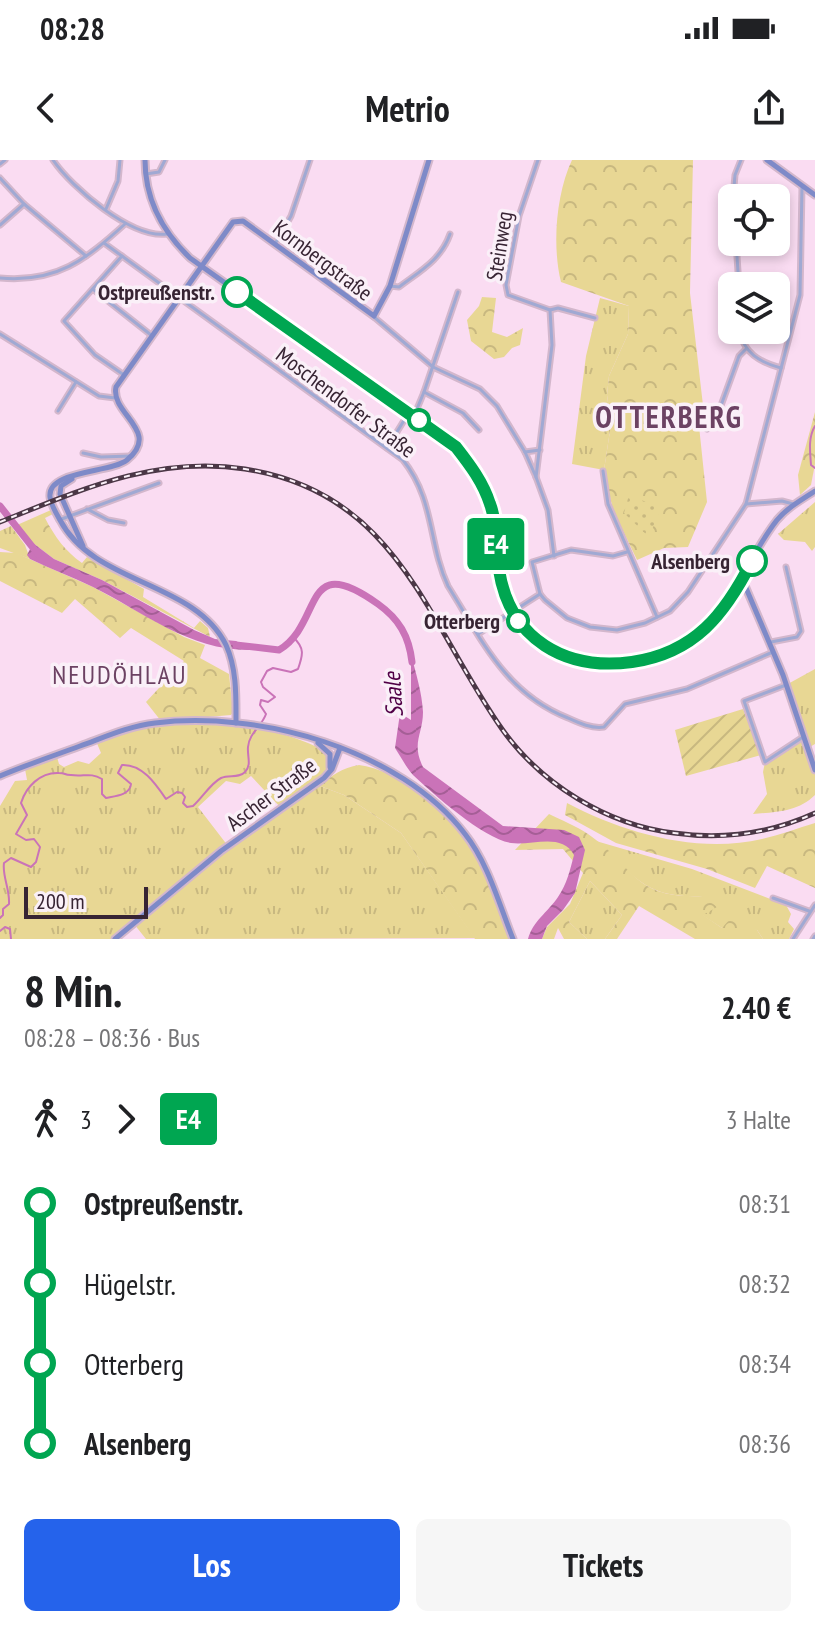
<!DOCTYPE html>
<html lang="de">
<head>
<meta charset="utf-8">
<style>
	:root { --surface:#fff; --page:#f6f6f6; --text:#202124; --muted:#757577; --accent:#2563eb }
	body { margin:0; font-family:"PT Sans Narrow",sans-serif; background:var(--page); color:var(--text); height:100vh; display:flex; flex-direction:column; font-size:30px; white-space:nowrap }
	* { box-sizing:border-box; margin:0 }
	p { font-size:26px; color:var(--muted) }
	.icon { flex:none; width:44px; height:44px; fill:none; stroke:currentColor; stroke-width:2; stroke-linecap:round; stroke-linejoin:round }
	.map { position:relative; height:779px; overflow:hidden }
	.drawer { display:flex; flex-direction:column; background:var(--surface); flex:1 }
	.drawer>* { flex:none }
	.badge { padding:0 16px; border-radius:6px; font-size:28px; line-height:52px }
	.controls { position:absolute; left:718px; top:24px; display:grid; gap:16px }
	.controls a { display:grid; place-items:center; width:72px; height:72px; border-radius:12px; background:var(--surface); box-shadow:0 4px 12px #0003; font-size:40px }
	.scale { position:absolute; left:24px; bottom:20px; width:124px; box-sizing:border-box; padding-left:8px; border:4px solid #372433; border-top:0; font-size:22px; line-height:28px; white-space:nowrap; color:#372433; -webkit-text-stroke:6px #faf0f8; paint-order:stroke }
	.map>.badge { position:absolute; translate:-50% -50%; box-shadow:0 0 0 4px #fff }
	.legs { display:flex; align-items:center; gap:12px; height:88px; padding:0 24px; font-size:26px }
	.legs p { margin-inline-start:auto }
	.overview { display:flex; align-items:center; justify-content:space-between; height:136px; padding:0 24px }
	h1 { font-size:44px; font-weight:700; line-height:60px }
	.cta { display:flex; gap:16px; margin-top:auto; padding:16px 24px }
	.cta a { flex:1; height:92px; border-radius:12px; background:var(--accent); color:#fff; font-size:32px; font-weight:700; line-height:92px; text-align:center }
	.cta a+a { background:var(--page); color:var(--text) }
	ul { padding:0 24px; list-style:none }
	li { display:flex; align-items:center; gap:28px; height:80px; font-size:30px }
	li i { display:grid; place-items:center; width:12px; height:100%; margin:0 10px; background:currentColor }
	li i::after { content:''; width:20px; height:20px; margin:-10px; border:6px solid; border-radius:50%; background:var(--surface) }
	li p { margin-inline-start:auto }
	li:first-child i { background:linear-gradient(#0000 50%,currentColor 0) }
	li:last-child i { background:linear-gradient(currentColor 50%,#0000 0) }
	.status { display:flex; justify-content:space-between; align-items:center; height:56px; padding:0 40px; background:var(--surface); direction:ltr }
	.status svg { height:22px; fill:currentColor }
	header { display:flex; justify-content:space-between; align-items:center; height:104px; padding:0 24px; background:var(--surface); font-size:36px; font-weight:700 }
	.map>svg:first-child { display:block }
	.grass { fill:url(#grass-tufts); fill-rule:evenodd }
	.forest { fill:url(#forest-crowns) }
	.park { fill:url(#park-dots) }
	.garden { fill:url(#garden-furrows) }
	.water { fill:url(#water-waves) }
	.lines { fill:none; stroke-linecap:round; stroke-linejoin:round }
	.stream { stroke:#ca73b8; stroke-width:2 }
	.river { stroke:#ca73b8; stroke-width:7 }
	.street-casing { stroke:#d3b7cc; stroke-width:7 }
	.secondary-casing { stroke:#d3b7cc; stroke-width:9 }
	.street { stroke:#a0a9d3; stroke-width:3 }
	.secondary { stroke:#7e8ac8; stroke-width:5 }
	.rail-casing { stroke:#4b3746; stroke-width:5 }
	.rail { stroke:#faf0f8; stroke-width:2; stroke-dasharray:6; stroke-linecap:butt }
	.line-1-casing { stroke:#fff; stroke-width:18 }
	.line-1 { stroke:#00a651; stroke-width:12 }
	.stop-1-dot { fill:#fff; stroke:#00a651; stroke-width:4 }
	.labels { text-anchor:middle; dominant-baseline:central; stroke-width:7; stroke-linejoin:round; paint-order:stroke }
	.street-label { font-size:22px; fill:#372433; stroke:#faf0f8 }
	.stop-label { font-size:22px; font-weight:bold; fill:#372433; stroke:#faf0f8; text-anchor:end }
	.water-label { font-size:24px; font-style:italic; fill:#510047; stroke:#faf0f8 }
	.quarter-label { font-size:26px; letter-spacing:2px; fill:#6c4263; stroke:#faf0f8 }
	.district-label { font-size:30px; font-weight:bold; letter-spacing:2px; fill:#6c4263; stroke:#faf0f8 }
</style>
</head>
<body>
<div class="status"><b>08:28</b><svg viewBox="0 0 49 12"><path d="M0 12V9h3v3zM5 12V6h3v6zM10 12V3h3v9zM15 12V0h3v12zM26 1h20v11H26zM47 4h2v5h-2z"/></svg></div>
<header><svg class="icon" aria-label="back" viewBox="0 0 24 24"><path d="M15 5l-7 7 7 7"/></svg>Metrio<svg class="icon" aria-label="share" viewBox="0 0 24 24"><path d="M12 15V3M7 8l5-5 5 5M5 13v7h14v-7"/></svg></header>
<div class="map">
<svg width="815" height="779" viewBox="0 0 815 779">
	<defs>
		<pattern id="grass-tufts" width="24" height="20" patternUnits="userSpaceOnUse" patternTransform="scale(2)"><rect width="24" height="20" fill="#e8d794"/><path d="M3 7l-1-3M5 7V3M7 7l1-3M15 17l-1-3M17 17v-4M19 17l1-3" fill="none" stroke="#c8b880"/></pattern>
		<pattern id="forest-crowns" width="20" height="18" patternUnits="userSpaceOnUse" patternTransform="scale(2)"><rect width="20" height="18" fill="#e8d794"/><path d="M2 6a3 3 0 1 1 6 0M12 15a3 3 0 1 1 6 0" fill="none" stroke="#c8b880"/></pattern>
		<pattern id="park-dots" width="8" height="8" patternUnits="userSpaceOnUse" patternTransform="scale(2)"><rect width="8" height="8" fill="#e8d794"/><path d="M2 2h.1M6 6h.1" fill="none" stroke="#c8b880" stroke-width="1.8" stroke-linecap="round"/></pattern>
		<pattern id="garden-furrows" width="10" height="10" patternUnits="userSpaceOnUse" patternTransform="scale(2)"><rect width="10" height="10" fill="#e8d794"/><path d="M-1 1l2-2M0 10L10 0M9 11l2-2" fill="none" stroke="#c8b880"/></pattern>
		<pattern id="water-waves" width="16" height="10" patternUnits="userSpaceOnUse" patternTransform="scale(2)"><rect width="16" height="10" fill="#ca73b8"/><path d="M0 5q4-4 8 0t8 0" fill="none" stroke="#a55e96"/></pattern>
	</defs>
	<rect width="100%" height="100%" fill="#fadcf2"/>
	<!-- grass -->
	<g class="grass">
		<polygon points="600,138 629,146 628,174 609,216 607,235 611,264 604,310 572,304 586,196"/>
		<polygon points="815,342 815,387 812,391 805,382 784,380 778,374"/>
		<polygon points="11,366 25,385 30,399 0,388 0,371"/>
		<path d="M815,509V584L808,588L815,610V635C798,652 776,652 753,654L767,634L763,612L765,602L802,577L786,525Z"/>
		<path d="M187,560C235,565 283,568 327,592L329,604L320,626L344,635L401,673L475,778L146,779L134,764L116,779H0V646L15,621L27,620L25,609L57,597L59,604L64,607L78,601L89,604L101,593L96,581L140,566ZM251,616L281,648L228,686L198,647L226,621L240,624Z"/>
		<path d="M596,681L692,709L786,745L791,754L788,762L794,769L789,779H763L757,770L722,768L702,755L703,736C646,739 635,717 596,681Z"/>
		<polygon points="590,721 622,755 605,779 587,779 569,762"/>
	</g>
	<!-- forest -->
	<g class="forest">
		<path d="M572,0H693L690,133L704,254L699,266L707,342L688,387L664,388L637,400L613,350L604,310L611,264L607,235L609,216L628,174L629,146L561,122C552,86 556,34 572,0Z"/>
		<polygon points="482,137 496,138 492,172 507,177 523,168 520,185 512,188 504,197 494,199 471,181 467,160 479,146"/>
		<polygon points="815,252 815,304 811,325 800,335 798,315"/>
		<path d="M51,350L53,354L45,358C55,377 65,391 82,403L87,397L144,429L143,437L194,468L200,461L208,468L210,477L102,420L54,399L33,383L17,365Z"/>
		<polygon points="0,392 16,393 93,427 184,477 205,485 200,498 229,514 233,552 231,555 161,561 146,542 184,501 131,468 120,478 75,439 62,453 0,421"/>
		<path d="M359,605C397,609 447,651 468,682C487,710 497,747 510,779H475L401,673L344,635L320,626C332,615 342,608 359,605Z"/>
		<path d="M567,643C624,673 697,694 762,679C780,675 798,668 815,663V728L767,706L755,728L707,709L616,683L565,655Z"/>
		<path d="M549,654C561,660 576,666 588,674C636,707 632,739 703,736L717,747L703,755L722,768L730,759L757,770L763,779H695L639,746L617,779H605L622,755L590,721L569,762L587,779H564L558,768L554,779H542L547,767L570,744L583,713L563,689L515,690Z"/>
	</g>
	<!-- park -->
	<polygon class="park" points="629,335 661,348 649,377 624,353"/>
	<!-- garden -->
	<polygon class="garden" points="743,549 761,595 686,616 675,570"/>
	<!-- water -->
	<g class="water">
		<path d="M33,383L54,399L102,420L194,470L215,479L236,481L251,490C190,491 145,453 93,427C72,417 51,409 30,399L27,395Z"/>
		<path d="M411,495C416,513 422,533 423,552C423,574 411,583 423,607L503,666L564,670L579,677L585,690L575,733L563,750L547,766L542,779H528C533,761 547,753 558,737C567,724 570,710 574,695C562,672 532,686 511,683C484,679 433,634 413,615C406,607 401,597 395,588L400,553L411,560Z"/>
	</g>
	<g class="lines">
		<!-- stream -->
		<g class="stream">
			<path d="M815,266C808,277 810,292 811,305L815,308"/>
			<path d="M0,758L3,755V749L9,744C10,729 2,716 4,703L11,698L31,707L36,702L40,687L34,679L26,680L16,674L27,655L21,643C26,627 40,612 59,613C67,613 63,615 71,615C84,617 90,612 102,619V634L106,638C116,636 130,635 131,624L118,613L122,605C142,604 155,623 166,639L177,632L182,633L185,637L183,643L187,647L193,646C202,638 211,623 221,618C229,614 238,619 245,612C252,605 247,596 248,587C249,573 262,566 266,554L260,545L261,540L268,542L275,537L263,527L261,522L267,511L273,508L291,512L298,509C303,495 305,488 293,477"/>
			<polyline points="0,771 5,767 10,769 11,779"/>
		</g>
		<!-- river -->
		<g class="river">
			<polyline points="0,346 38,394"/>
			<path d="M236,485L279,490C324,463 301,389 378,444C399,459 409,476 412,502"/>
		</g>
		<!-- street casing -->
		<g class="street-casing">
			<g id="street">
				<path d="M53,0C72,28 132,79 167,74"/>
				<polyline points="0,4 5,0"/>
				<polyline points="146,14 159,12 165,0"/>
				<polyline points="0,18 24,44 86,96"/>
				<polyline points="733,38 735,15 741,0"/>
				<polyline points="106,49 118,21 120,0"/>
				<polyline points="0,65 24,44"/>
				<polyline points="736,82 739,126"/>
				<path d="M104,83L403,300C435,340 428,383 448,426C482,480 505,533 568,558C579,563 592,569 604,567L625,544L687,529L773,492"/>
				<polyline points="275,84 291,56 310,0"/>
				<polyline points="122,96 64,161 95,195 124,215"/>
				<path d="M0,118C57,123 85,100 125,64"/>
				<path d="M390,126L399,127C420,111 441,100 450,74"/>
				<polyline points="94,130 151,175"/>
				<polyline points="550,150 558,148 595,158"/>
				<polyline points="374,157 433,207 480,229 497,246 525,292 536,317 548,350 554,396"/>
				<path d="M739,170C744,193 759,202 781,208"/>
				<polyline points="0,174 99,236 115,238"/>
				<polyline points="424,232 463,253 479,270"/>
				<polyline points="58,251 76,222"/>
				<polyline points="414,256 424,232 458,132"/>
				<polyline points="707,269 719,251 739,196 746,189"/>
				<polyline points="387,288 408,254"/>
				<polyline points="525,292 540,290"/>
				<polyline points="83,293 101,297 131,296"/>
				<polyline points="603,311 608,344 657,457"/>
				<polyline points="536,317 552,185 550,150 508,135 506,125 519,56 538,0"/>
				<polyline points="746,344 782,341 793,344"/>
				<polyline points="87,349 108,360 124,363"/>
				<polyline points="59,360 159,323"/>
				<polyline points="627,392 613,396 571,390 532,402 540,434 545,440 567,458 590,467 617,470 645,463 670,451 688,432 746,344 800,135 802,27"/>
				<polyline points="478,474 540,434"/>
				<polyline points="771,482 797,477 801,471 786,407"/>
				<polyline points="786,525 744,541 765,602 803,577"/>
				<polyline points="773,738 809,751"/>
				<polyline points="793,779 815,745"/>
				<polyline points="813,779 815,776"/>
			</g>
		</g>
		<!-- secondary casing -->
		<g class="secondary-casing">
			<g id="secondary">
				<path d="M145,0C145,39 163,72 190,98L456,287C473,310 490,333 495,362C500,393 496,428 514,456C534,485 557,494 589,502C605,506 621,503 637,501C728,487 731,419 777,360C787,348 801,340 815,331"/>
				<polyline points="767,0 815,35"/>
				<polyline points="72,319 61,326 60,334 83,386"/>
				<polyline points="741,423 746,428 783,515 815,610"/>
				<path d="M236,563C236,538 237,509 226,485C195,421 94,425 60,360C56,353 51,345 50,337C47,310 111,313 127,300C162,271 110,254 116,227L233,62L243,61L374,156L390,126L429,0"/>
				<polyline points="318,583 330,594 330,607"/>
				<path d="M0,616C26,605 53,596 80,586C105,577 129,566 155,563C258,550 400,589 465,674C488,703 499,744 513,779"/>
				<polyline points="115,779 221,691 324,618 332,609 340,588"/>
			</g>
		</g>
		<!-- street -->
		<use href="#street" class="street"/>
		<!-- secondary -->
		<use href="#secondary" class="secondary"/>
		<!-- rail casing -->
		<g class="rail-casing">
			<path id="rail" d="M0,362C80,330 157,295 245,309C398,333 426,461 502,569C541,624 607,665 674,673C724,680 769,674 815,653"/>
		</g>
		<!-- rail -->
		<use href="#rail" class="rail"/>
	</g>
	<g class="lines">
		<!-- line-1 casing -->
		<g class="line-1-casing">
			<path id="line-1" d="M237,132L456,287C470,305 483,322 490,344C498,365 495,388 499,410C510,480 566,511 632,502C695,493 725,454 752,401"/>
		</g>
		<!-- line-1 -->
		<use href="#line-1" class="line-1"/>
	</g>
	<!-- markers -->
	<g class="stop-1-dot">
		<circle cx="237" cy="132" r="14"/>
		<circle cx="419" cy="260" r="10"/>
		<circle cx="752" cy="401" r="14"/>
		<circle cx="518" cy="461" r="10"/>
	</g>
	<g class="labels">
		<!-- street labels -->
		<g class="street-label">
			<text transform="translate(499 86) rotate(-81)">Steinweg</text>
			<text transform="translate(323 100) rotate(37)">Kornbergstraße</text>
			<text transform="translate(346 242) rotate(37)">Moschendorfer Straße</text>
			<text transform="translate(271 634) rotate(-37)">Ascher Straße</text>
		</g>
		<!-- stop labels -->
		<g class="stop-label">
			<text x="215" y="132">Ostpreußenstr.</text>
			<text x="730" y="401">Alsenberg</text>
			<text x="500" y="461">Otterberg</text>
		</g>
		<!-- water labels -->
		<g class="water-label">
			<text transform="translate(393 535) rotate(-94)">Saale</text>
		</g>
		<!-- quarter labels -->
		<g class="quarter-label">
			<text x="120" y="514">NEUDÖHLAU</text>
		</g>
		<!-- district labels -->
		<g class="district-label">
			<text x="669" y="256">OTTERBERG</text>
		</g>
	</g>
</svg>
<div class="controls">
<a><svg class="icon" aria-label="locate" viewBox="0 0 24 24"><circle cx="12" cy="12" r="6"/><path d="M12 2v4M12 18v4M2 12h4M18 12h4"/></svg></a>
<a><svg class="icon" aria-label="layers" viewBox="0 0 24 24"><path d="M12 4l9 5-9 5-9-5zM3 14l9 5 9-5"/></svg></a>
</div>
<div class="scale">200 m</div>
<b class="badge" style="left:496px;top:384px;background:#00a651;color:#fff">E4</b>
</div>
<section class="drawer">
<div class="overview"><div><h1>8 Min.</h1><p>08:28 – 08:36 · Bus</p></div><b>2.40 €</b></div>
<div class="legs"><svg class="icon" aria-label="walk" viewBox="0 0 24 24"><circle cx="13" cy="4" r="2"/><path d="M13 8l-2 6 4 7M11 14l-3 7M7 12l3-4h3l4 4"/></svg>3<svg class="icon" aria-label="forward" viewBox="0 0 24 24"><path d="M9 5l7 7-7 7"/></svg><b class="badge" style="background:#00a651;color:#fff">E4</b><p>3 Halte</p></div>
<ul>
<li><i style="color:#00a651"></i><b>Ostpreußenstr.</b><p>08:31</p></li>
<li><i style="color:#00a651"></i><span>Hügelstr.</span><p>08:32</p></li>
<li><i style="color:#00a651"></i><span>Otterberg</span><p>08:34</p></li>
<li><i style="color:#00a651"></i><b>Alsenberg</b><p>08:36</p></li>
</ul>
<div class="cta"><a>Los</a><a>Tickets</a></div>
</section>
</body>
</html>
